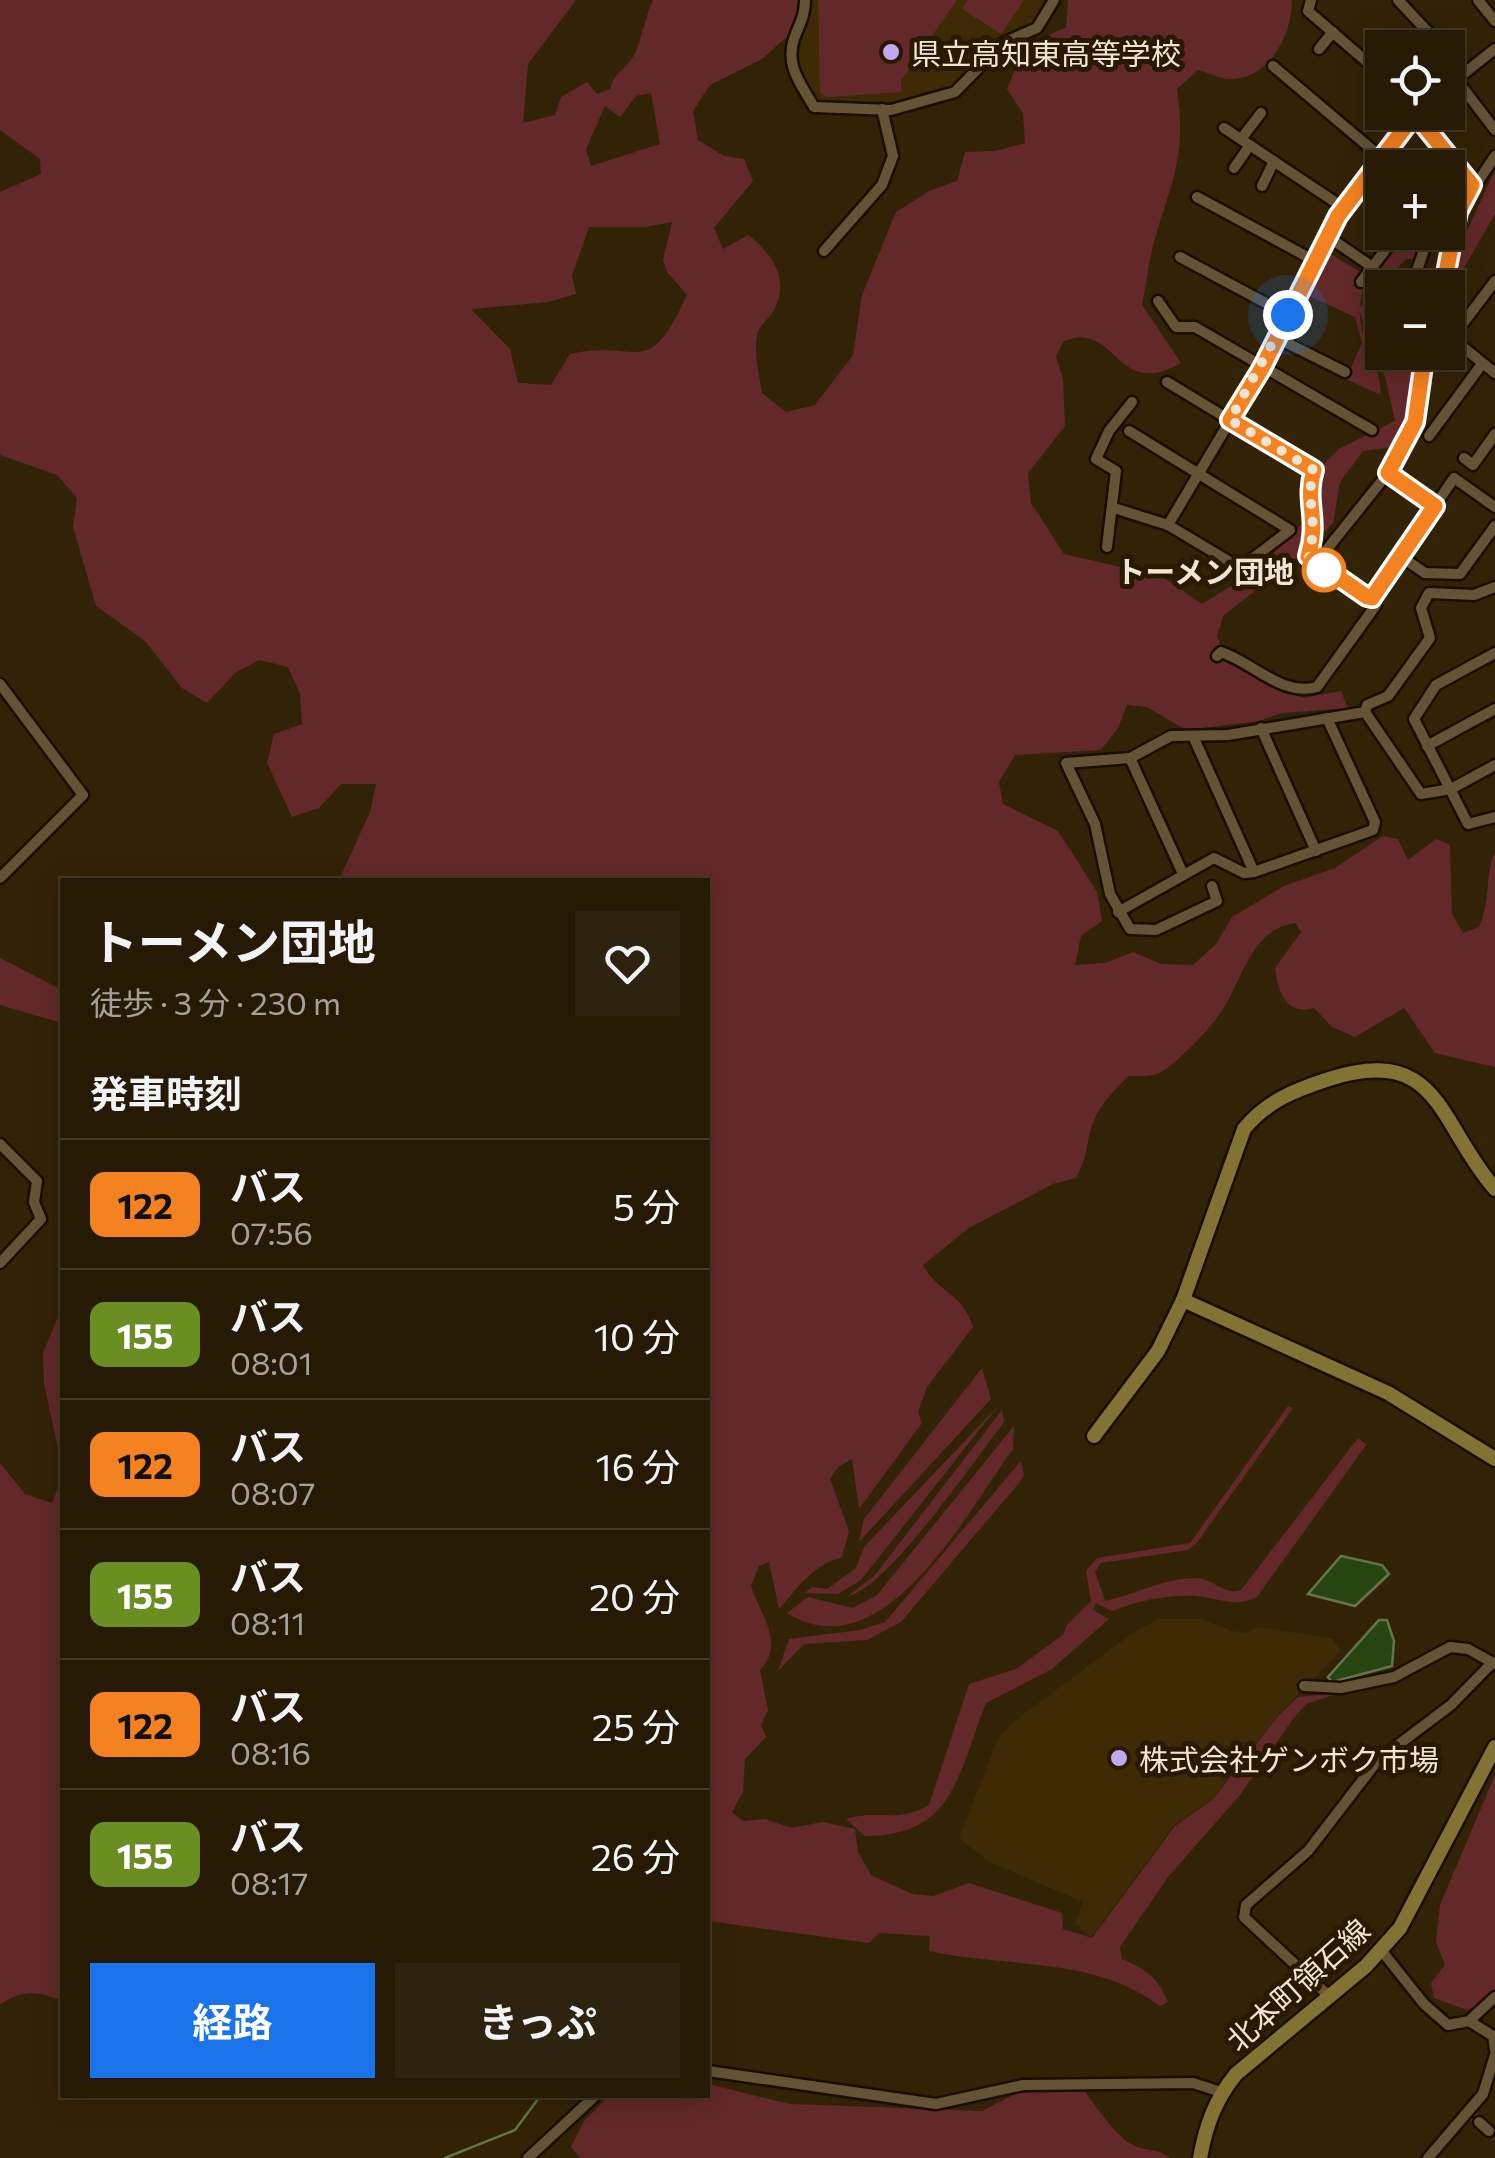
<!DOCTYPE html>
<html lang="ja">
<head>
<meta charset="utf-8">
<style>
	:root { --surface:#261a04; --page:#2e230e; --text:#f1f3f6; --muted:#a4a19a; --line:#423826; --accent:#1a73e8 }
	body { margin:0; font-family:Commissioner,"Noto Sans JP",sans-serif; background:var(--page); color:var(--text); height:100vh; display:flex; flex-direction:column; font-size:38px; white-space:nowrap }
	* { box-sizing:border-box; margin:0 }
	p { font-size:32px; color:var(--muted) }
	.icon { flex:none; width:55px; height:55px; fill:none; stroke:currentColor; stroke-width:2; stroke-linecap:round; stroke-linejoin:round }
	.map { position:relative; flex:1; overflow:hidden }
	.sheet { position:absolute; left:60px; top:878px; width:650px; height:1220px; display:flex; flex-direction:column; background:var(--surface); border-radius:0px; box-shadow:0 5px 25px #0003,0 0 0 2px var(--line) }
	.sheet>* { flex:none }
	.badge { padding:0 20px; border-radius:15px; font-size:35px; line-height:65px }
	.tools { position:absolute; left:1365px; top:30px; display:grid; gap:20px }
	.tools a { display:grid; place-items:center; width:100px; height:100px; border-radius:0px; background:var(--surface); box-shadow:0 5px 25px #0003,0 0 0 2px var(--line); font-size:50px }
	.you { position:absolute; width:50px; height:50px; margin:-25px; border:8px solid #fff; border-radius:50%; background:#1a73e8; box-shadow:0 0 0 15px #1a73e833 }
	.map>.badge { position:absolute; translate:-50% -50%; box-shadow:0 0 0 5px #fff }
	h2 { padding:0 30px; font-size:38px; line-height:90px }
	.round { display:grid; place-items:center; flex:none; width:105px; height:105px; border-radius:0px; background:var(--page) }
	.overview { display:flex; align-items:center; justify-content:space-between; height:170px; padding:0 30px }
	h1 { font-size:48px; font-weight:700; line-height:75px }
	.primary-button { display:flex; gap:20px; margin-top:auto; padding:20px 30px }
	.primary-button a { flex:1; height:115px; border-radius:0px; background:var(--accent); color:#fff; font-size:40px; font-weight:700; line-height:115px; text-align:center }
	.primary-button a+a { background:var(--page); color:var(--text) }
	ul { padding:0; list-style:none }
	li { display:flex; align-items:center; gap:30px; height:130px; padding:0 30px; border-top:2px solid var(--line) }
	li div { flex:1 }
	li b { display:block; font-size:38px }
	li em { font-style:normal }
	li .badge { min-width:110px; font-weight:700; text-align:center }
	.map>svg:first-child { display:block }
	.built { fill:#3e2a04 }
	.green { fill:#632829; fill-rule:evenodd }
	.water { fill:#274510; stroke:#63754b; stroke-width:2.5 }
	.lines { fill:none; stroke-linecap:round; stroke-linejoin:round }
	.stream { stroke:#63754b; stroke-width:2.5 }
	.street-tunnel { stroke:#4f4025; stroke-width:10; stroke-dasharray:10 5; stroke-linecap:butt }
	.street-casing { stroke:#180d00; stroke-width:15 }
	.secondary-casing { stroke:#180d00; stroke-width:19 }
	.street { stroke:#655336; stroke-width:10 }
	.secondary { stroke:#827233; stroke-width:14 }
	.line-casing { stroke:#fff; stroke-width:22 }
	.line { stroke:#f58220; stroke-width:15 }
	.walk { stroke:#f0e5d5; stroke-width:10; stroke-dasharray:0 18 }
	.poi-dot { fill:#bfa9f4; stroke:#291900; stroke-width:4 }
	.stop-dot { fill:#fff; stroke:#f58220; stroke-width:5 }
	.labels { text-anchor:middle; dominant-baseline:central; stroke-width:10; stroke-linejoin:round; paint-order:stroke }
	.poi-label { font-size:30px; fill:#f0e5d5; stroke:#291900; text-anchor:start }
	.stop-label { font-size:30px; font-weight:bold; fill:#f0e5d5; stroke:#291900; text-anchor:end }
	.street-label { font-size:30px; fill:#f0e5d5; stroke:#291900 }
</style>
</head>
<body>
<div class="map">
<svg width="1495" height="2158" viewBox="0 0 1495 2158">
	<rect width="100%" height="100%" fill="#332306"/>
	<!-- built -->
	<g class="built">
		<polygon points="809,0 1050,0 1034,26 1001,40 953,89 891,105 814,103 794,66 809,18"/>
		<polygon points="1158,1619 1200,1619 1233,1631 1246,1633 1259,1627 1333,1639 1341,1651 1279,1714 1213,1798 1174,1825 1091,1937 1075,1924 1083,1902 989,1862 959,1838 999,1737 1013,1722 1131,1634"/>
	</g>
	<!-- green -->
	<g class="green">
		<path d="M0,0H576L528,64L523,123L555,115L561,97L587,82L597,94L610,89C614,73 626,69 634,55C640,45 645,17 653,0H803L792,32L762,59L710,85L693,111L698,140L724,156L744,159L753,181L714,228L723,249L748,235C771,252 791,280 774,310C769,320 758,325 757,336C754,355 759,374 762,393L786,412L815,405L853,355L862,295L896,212L929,191L957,181L965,152L995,151L1025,143L1023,113L1007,89C1020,55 1031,39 1066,28L1068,0H1292C1292,34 1271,79 1229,79C1220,79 1207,72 1198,70L1177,89C1187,156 1172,180 1154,242C1148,262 1147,284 1142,305L1181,363C1114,401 1118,320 1064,341L1056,356L1063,379L1065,426L1028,473L1031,503L1064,554L1163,577L1202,604L1255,571L1313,513L1322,466L1339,449L1395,421L1385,377L1359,310L1391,251L1415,233V259H1406L1391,275L1392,287L1382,288V352L1413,353C1420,390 1414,414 1394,447L1363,451L1340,482L1333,523L1304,552L1223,616L1217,636L1228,662L1278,688L1303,698L1341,691L1348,708L1282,713L1259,721L1186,730L1147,707L1127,705L1118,728L1101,750L1015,755L999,782L1003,804L1058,831L1097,892L1102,921L1081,936L1075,965L1105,963L1133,952L1161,964L1193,965L1216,944L1232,917L1284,886L1335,868L1383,836L1398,839L1408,860L1436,839L1450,845L1452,914L1463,933L1479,927C1492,897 1484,876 1495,852V1067L1435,1053L1404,1008L1355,1037L1332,1027L1314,1008C1285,1016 1278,991 1275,968L1301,932L1296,923C1250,928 1242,983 1220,1014C1210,1028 1175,1066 1159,1073C1151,1077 1137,1076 1128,1076C1115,1090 1099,1105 1093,1123C1085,1145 1089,1154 1076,1178L1053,1184L969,1228L923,1265C938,1293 963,1293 973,1327L927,1387L918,1412L922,1423L859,1509L852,1459L838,1467L830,1479L849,1531L842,1557C810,1567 800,1586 779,1609L769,1562L759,1566L751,1586C760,1615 786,1642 760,1670L768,1710L761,1725L766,1737L745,1759L743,1792L732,1812L743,1821L765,1819L792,1828L822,1822L855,1829L858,1852L871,1875L912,1894L933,1896L969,1883L1062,1913L1063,1929L1092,1938L1175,1826L1213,1799L1279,1715L1298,1697L1339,1693L1306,1704L1293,1719L1240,1795L1168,1877L1120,1947L1122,1959C1145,1969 1158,1977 1168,2002L1160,2006C1095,1956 1006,1968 929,1951L930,1936L879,1933L869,1943L708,1921V880H339L370,812L376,784H341L319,808L292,817L267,763L274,734L302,724L300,694L288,667L259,660L235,673L207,703L182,688L145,641L96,606L73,527L77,498L57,475L0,455V192L41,174L40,159L0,130ZM651,93L660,144L591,166L586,149L605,106L620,117L636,96ZM672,222L663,260L667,272L687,295C646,384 640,338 570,354L551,385L518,383L510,349L471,309L548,302L576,294L572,276L589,227H645Z"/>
		<polygon points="818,0 957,0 901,80 902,92 827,97 820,92"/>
		<polygon points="968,0 1024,0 1001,34 962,9"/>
		<polygon points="1495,170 1495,214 1450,292 1454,259"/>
		<path d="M1327,252L1360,272L1356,284L1364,287C1349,336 1379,350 1381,395L1346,379L1362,343L1355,317L1307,295Z"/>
		<polygon points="0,958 62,990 62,1023 0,1005"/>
		<polygon points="62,1307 62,1468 44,1383 43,1353"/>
		<polygon points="982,1368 991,1399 859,1542 864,1519"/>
		<polygon points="998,1406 861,1580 838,1594 805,1593 812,1587 827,1589 856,1568 864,1547"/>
		<path d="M1288,1406L1293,1408L1196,1544L1188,1550L1101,1563L1095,1572L1105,1601C1137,1594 1163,1578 1197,1578C1214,1579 1224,1596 1241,1590L1358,1438L1366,1444L1364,1448L1257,1597C1233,1608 1220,1598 1196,1596C1168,1594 1137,1601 1112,1611L1096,1603L1093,1610L1109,1619L1052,1669L986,1703C958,1773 955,1836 865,1836L846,1819C875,1810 900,1823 929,1805L969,1684L1016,1669L1064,1634L1066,1626L1091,1601L1086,1571L1097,1558L1190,1543Z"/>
		<path d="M1002,1410L1004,1422L998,1430C972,1464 885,1590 848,1596L875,1575Z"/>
		<path d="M1014,1426L1013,1449C966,1513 884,1673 787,1613L808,1597L853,1608L877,1595Z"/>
		<polygon points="1021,1461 1024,1475 1019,1483 901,1622 867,1640 804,1644 778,1671 789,1639 860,1630 885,1622"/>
		<path d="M0,1463L25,1494L52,1503L62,1479V2001C39,1991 20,1989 0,2005Z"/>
		<polygon points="1495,1775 1495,1999 1467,2010 1434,1998 1431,1983 1445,1965 1436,1942 1440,1905"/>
		<path d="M708,2084L790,2104L982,2111L1015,2094L1079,2084C1092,2100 1115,2137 1133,2145C1147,2152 1156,2147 1170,2158H580L571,2147L584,2121L610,2095H708Z"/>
	</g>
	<!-- water -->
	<g class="water">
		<polygon points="1341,1556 1382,1565 1389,1574 1355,1606 1308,1594"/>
		<polygon points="1379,1620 1387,1620 1394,1641 1392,1666 1332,1682 1328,1677"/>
	</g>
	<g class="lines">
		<!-- stream -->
		<polyline class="stream" points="445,2158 515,2130 541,2095"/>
		<!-- street-tunnel -->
		<polyline class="street-tunnel" points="1473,2116 1495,2138"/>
		<!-- street casing -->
		<g class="street-casing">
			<g id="street">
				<path d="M805,0C805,17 799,24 794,39C785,66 801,84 814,107L891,110L955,92L1003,43L1037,28L1054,0"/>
				<polyline points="1311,0 1308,11 1382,75"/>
				<polyline points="1398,0 1443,48"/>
				<polyline points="1478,0 1495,21"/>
				<polyline points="1319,49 1333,32"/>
				<polyline points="1448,53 1465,72"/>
				<polyline points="1273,66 1382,158"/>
				<polyline points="1456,79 1495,130"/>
				<polyline points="1448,86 1495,49"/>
				<polyline points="1415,114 1472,185"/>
				<polyline points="1224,128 1344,208"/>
				<polyline points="1241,139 1261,113"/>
				<polyline points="1234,168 1250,145"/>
				<polyline points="1262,186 1274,161"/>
				<polyline points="1197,197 1315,261"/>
				<polyline points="1327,236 1371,266"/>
				<polyline points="824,251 882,185 893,156 882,109"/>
				<polyline points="1180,257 1288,315"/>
				<polyline points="1361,282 1399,232"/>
				<polyline points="1411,288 1426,244 1425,232"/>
				<polyline points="1443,288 1458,212 1495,156"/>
				<polyline points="1158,301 1176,327 1195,327 1372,430"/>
				<polyline points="1448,331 1464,322 1495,281"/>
				<polyline points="1448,335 1495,373"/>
				<polyline points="1277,338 1345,372"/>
				<path d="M1167,382L1314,471C1304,502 1320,519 1309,556L1372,598"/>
				<polyline points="1429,436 1482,364"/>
				<polyline points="1464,458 1473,465 1495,434"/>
				<polyline points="1388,473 1415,422 1425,352"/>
				<polyline points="1114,508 1168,525 1240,568 1290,530 1129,431"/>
				<polyline points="1168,525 1262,367 1338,216 1417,112"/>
				<polyline points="1107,547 1116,471 1096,459 1109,431 1132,402"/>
				<polyline points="1400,556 1425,573 1460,574 1495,526"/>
				<polyline points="1316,563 1388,473 1435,506"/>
				<polyline points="1495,653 1436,685 1414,719 1468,824 1495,817"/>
				<path d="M1217,656L1221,652C1252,662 1282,697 1317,687L1376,605L1372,598L1454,478L1495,507"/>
				<polyline points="0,684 83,795 0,878"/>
				<polyline points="1365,712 1421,794 1451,789 1495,765"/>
				<polyline points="1261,728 1316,851"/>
				<polyline points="1193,736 1254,872"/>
				<polyline points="1427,746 1495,709"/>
				<polyline points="1130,758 1183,874"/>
				<polyline points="1212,886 1217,901 1156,930 1130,929 1110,894 1095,824 1066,763 1130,758 1171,736 1228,735 1365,712 1367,705 1388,696 1430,638 1421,608 1429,593 1474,595 1495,587"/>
				<polyline points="1118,912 1214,858 1244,873 1254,872 1373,830 1375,822 1327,718"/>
				<polyline points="0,1144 37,1181 34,1202 41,1219 0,1263"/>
				<polyline points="1304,1686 1341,1688 1394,1677 1450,1647 1468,1649 1495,1664"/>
				<polyline points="1381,1950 1424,2004 1448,2025 1469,2021 1495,1997"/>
				<polyline points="1330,1997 1244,1917 1246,1905 1308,1851 1378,1760 1451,1705 1493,1662"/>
				<polyline points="1469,2021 1493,2036 1495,2050"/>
				<polyline points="708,2071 936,2104 1023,2085 1193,2083 1221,2092"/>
				<polyline points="1479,2122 1489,2131"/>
				<polyline points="528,2158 596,2095"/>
				<polyline points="1428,2158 1483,2094 1495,2055"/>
			</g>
		</g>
		<!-- secondary casing -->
		<g class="secondary-casing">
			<g id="secondary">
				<polyline points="1183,1300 1388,1393 1495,1459"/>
				<path d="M1094,1436L1158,1351L1183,1300L1244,1129C1267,1101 1295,1090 1329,1079C1440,1044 1437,1122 1495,1189"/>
				<path d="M1200,2158C1206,2125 1215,2100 1236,2074L1366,1966L1400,1928L1495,1747"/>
			</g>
		</g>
		<!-- street -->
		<use href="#street" class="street"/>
		<!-- secondary -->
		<use href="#secondary" class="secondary"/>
	</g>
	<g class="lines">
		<!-- line casing -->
		<g class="line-casing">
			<path id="line" d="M1425,352L1415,422L1388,473L1435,506L1372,598L1367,597L1308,556C1320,519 1304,502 1314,470L1230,420L1262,368L1338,216L1415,114L1472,185L1458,212L1443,288"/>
		</g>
		<!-- line -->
		<use href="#line" class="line"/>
		<!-- walk -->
		<path class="walk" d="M1288,315L1230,420L1314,470C1304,502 1320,519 1308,556L1324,570"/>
	</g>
	<!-- markers -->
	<g class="poi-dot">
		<circle cx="891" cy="52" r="10"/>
		<circle cx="1119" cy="1758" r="10"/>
	</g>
	<circle class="stop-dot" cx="1324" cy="570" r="20"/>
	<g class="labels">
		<!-- poi labels -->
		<g class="poi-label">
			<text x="911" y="52">県立高知東高等学校</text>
			<text x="1139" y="1758">株式会社ゲンボク市場</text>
		</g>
		<!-- stop labels -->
		<g class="stop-label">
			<text x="1294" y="570">トーメン団地</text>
		</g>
		<!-- street labels -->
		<g class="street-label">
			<text transform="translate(1297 1984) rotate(-42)">北本町領石線</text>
		</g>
	</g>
</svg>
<div class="tools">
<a><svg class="icon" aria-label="locate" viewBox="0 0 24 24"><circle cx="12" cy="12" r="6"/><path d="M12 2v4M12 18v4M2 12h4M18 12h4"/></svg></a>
<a>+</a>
<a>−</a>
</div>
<div class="you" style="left:1288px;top:315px"></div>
<section class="sheet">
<div class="overview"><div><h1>トーメン団地</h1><p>徒歩 · 3 分 · 230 m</p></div><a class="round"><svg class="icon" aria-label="heart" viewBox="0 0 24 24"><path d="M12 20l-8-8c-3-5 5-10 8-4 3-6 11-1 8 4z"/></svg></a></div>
<h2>発車時刻</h2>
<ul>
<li><span class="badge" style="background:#f58220;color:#111">122</span><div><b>バス</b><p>07:56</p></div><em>5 分</em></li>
<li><span class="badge" style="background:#6b8e23;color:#fff">155</span><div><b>バス</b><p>08:01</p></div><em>10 分</em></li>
<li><span class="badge" style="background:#f58220;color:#111">122</span><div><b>バス</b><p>08:07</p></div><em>16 分</em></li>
<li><span class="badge" style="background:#6b8e23;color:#fff">155</span><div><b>バス</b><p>08:11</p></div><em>20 分</em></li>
<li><span class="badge" style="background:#f58220;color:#111">122</span><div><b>バス</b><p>08:16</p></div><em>25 分</em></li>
<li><span class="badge" style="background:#6b8e23;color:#fff">155</span><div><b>バス</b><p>08:17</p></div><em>26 分</em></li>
</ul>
<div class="primary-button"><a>経路</a><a>きっぷ</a></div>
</section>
</div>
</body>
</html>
